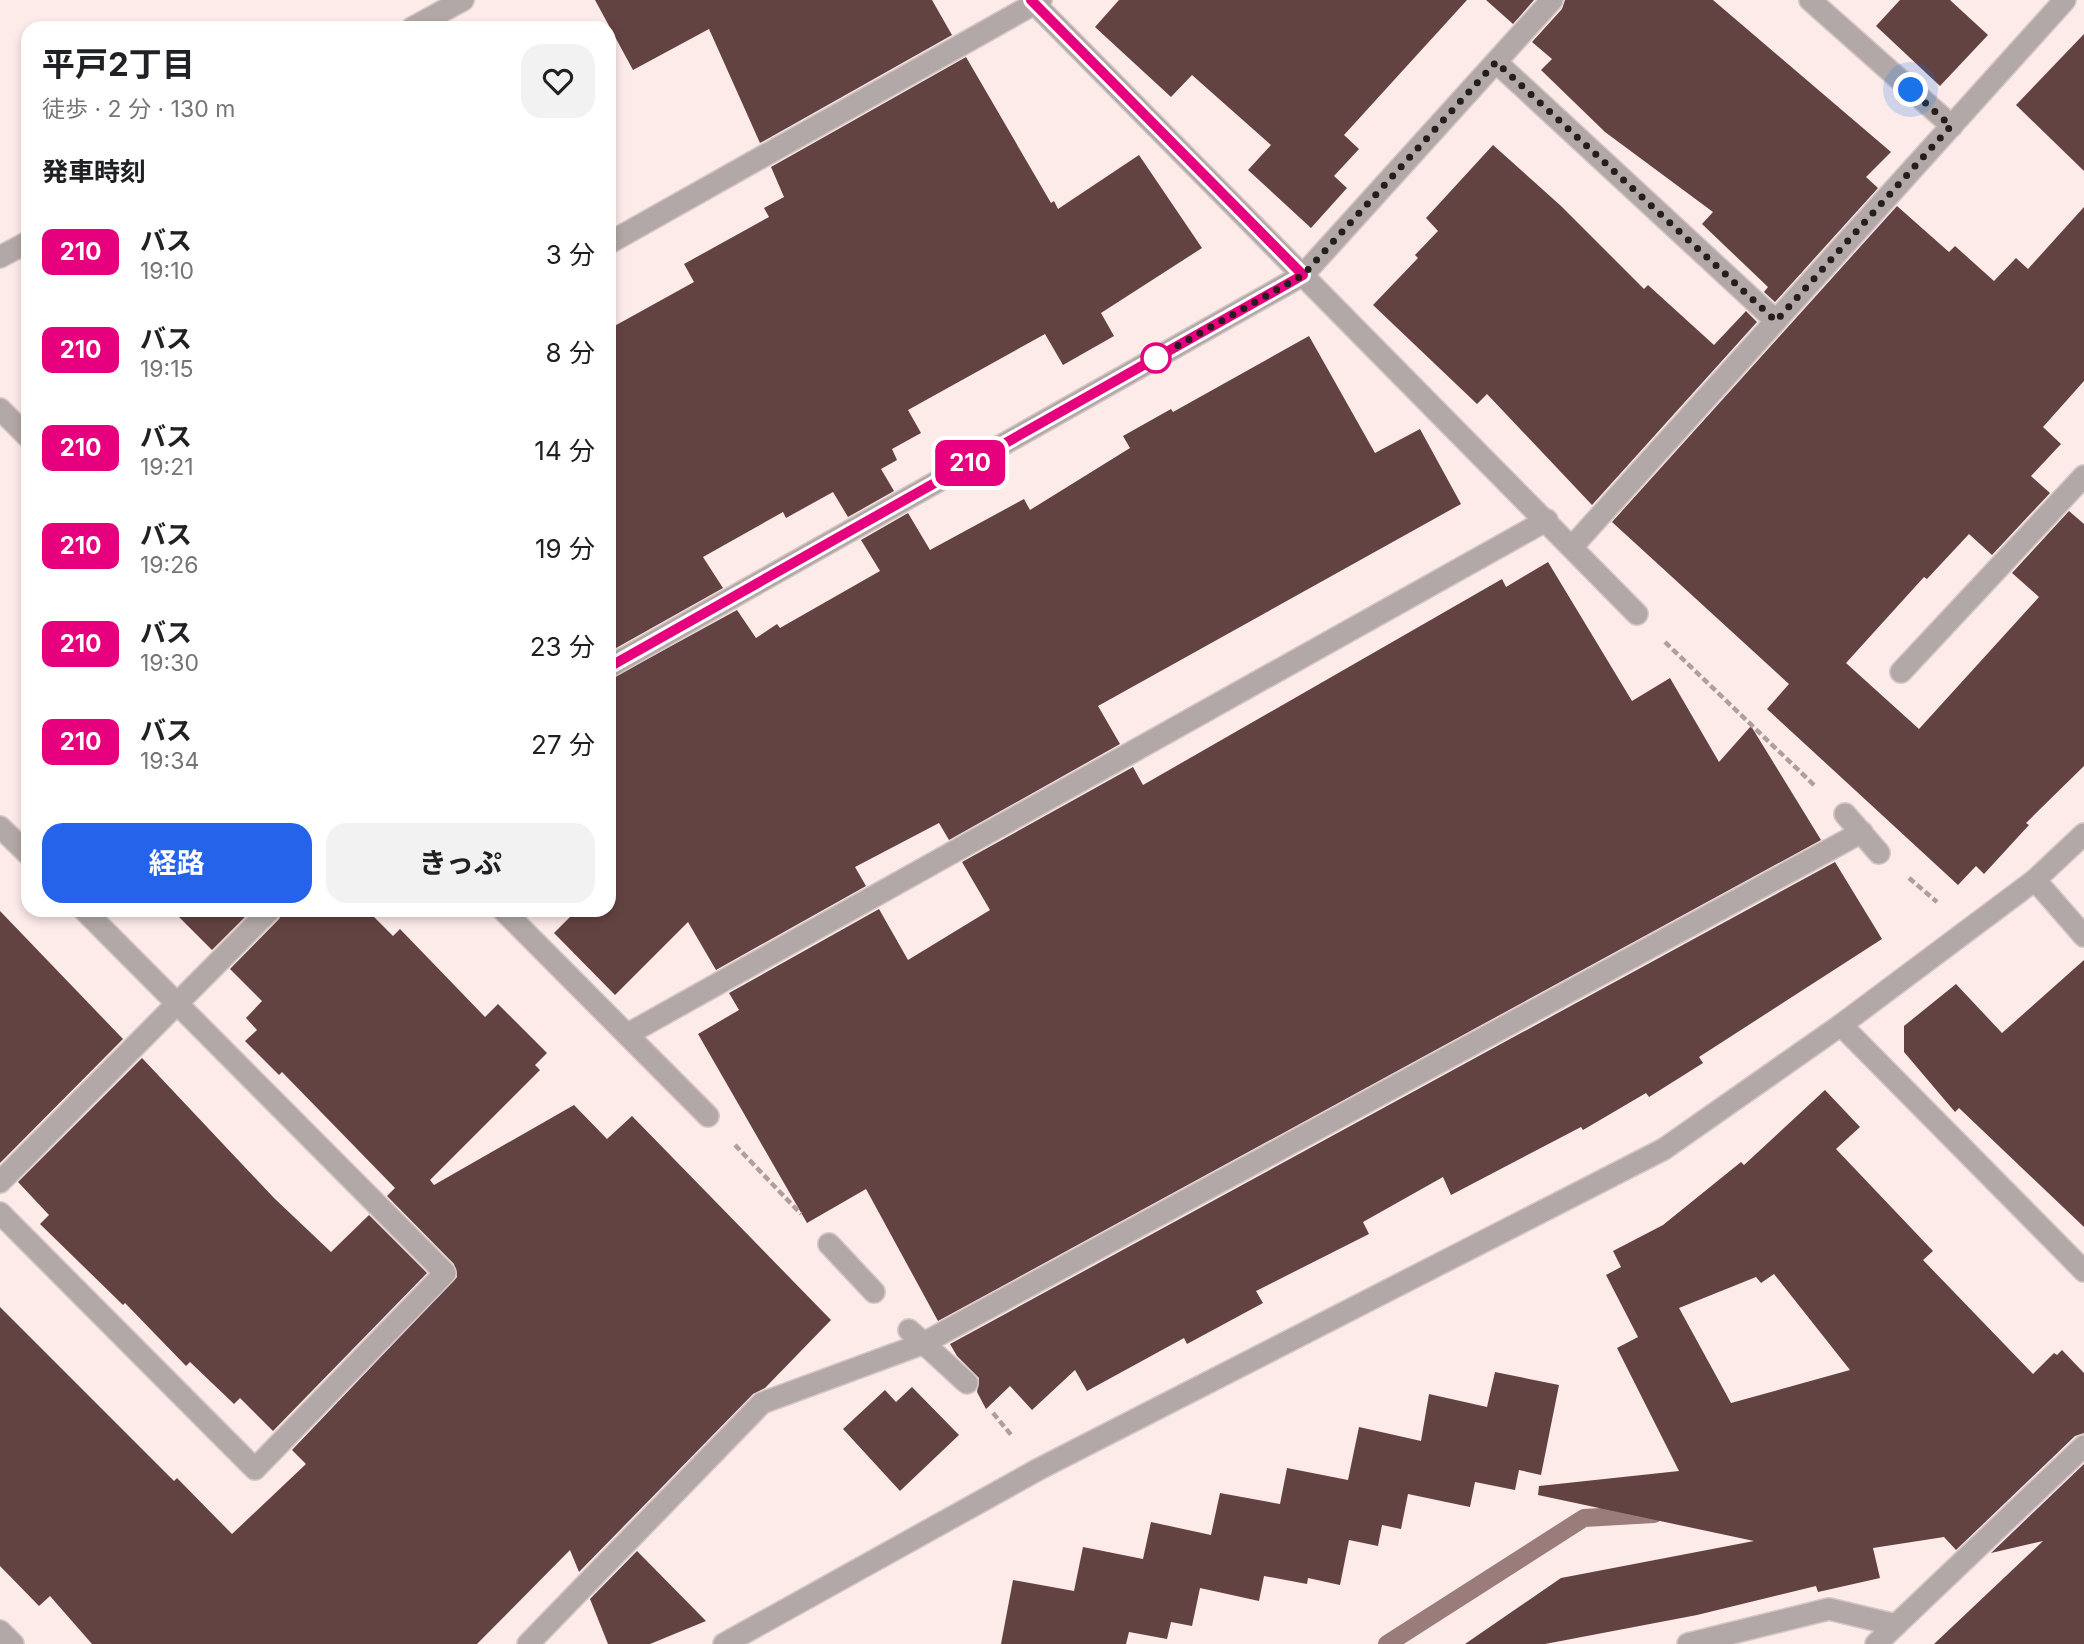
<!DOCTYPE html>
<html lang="ja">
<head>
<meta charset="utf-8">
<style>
	:root { --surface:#fff; --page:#f2f2f2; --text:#202124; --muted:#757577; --accent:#2563eb }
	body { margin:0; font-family:Inter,"Noto Sans JP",sans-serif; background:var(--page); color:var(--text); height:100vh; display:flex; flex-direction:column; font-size:26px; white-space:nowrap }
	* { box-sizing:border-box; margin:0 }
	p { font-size:23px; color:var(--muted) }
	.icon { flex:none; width:38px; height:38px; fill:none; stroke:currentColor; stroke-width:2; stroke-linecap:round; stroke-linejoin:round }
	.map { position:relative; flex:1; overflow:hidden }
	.sheet { position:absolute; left:21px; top:21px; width:595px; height:896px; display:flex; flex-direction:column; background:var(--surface); border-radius:21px; box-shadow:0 4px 10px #0003 }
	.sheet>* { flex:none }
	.badge { padding:0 14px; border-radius:10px; font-size:24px; line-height:46px }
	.you { position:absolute; width:35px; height:35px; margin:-18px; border:5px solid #fff; border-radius:50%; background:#1a73e8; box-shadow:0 0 0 10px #1a73e833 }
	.map>.badge { position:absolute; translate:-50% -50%; box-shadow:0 0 0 4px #fff }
	h2 { padding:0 21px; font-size:26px; line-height:63px }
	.round { display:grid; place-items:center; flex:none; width:74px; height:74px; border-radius:21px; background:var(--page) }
	.head { display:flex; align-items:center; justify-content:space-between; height:119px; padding:0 21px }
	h1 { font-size:33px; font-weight:700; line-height:52px }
	.button { display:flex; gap:14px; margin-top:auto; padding:14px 21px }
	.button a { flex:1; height:80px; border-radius:21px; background:var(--accent); color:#fff; font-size:28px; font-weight:700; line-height:80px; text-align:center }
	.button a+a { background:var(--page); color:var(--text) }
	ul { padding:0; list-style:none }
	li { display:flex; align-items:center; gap:21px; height:98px; padding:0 21px }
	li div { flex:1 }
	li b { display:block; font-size:26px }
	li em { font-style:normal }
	li .badge { min-width:77px; font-weight:700; text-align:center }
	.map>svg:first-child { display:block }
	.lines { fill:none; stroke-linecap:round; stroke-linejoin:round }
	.stream { stroke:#9a7c7b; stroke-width:18 }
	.building { fill:#634341; fill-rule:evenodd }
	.service-casing { stroke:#d6c6c5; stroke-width:24 }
	.minor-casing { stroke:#d6c6c5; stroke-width:24 }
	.tertiary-casing { stroke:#d6c6c5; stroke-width:24 }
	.path { stroke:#ae9f9e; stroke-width:4.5; stroke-dasharray:7 3.5; stroke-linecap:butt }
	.service { stroke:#b2a8a8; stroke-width:21 }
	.minor { stroke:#b2a8a8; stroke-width:21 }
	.tertiary { stroke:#b2a8a8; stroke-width:21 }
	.line-casing { stroke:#fff; stroke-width:16 }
	.line { stroke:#e6007e; stroke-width:10 }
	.walk { stroke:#261e1d; stroke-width:7; stroke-dasharray:0 12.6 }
	.stop-dot { fill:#fff; stroke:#e6007e; stroke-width:3.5 }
</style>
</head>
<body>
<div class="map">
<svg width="2084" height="1644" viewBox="0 0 2084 1644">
	<rect width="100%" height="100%" fill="#fdebea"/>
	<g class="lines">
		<!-- stream -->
		<polyline class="stream" points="1387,1644 1584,1518 1654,1514"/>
	</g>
	<!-- building -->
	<g class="building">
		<polygon points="595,0 932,0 952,35 760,143 709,29 633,70"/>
		<polygon points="1119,0 1467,0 1344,135 1359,149 1334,176 1347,188 1311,228 1248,170 1271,145 1192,75 1171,97 1095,27"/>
		<polygon points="1486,0 1534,0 1513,24"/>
		<polygon points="1565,0 1713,0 1891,152 1866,177 1878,188 1775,302 1764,292 1768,287 1702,224 1713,212 1605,132 1541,70 1552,59 1532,42 1562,9"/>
		<polygon points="1900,0 1950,0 1988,35 1940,86 1876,26"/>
		<polygon points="2084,34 2084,171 2016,105"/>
		<polygon points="966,57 1051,203 1054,201 1058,209 1139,155 1202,248 1101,313 1114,336 1063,365 1045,334 908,410 921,433 892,449 897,460 881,469 894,491 848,517 833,492 786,518 783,512 703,557 723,588 609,652 609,329 694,282 684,264 769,217 764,208 784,197 771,167"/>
		<polygon points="1493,145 1561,206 1644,289 1648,285 1714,345 1746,311 1757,322 1592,505 1487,394 1477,404 1373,305 1418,258 1415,255 1438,231 1426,218"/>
		<polygon points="1897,206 1949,252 1955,246 1994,281 2016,258 2028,269 2084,207 2084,381 2043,427 2061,444 2031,476 2050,493 1992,555 1969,534 1927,579 1924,577 1846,663 1919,729 2039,597 2012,573 2069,511 2084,524 2084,766 2026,823 2029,825 1984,874 1976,866 1958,885 1767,709 1789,684 1612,522"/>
		<polygon points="1309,336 1375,453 1420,429 1461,504 1098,706 1120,744 949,840 939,823 855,867 866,886 716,970 688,922 615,995 554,933 577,910 609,910 609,680 737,610 756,638 777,624 780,628 880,571 861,540 908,513 930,550 1024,499 1030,510 1130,448 1123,436 1171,409 1173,412"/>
		<polygon points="1548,562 1632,701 1670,678 1719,762 1751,726 1821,840 938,1321 866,1189 807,1223 698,1034 739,1010 729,993 879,909 908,960 990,910 962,862 1133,767 1143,785 1502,579 1506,587"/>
		<polygon points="1835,862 1882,939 1699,1057 1703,1063 1649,1097 1646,1093 1583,1130 1581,1127 1451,1195 1443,1177 1363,1222 1369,1234 1256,1291 1263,1303 1187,1344 1184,1338 1087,1391 1075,1370 1032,1410 1010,1386 986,1409 977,1392 979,1378 957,1356 950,1344"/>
		<polygon points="172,910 252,910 212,950"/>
		<polygon points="283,910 367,910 393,936 400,929 485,1017 498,1004 547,1053 535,1065 540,1070 430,1180 434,1185 574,1105 607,1139 632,1116 831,1320 765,1388 753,1394 579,1572 570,1550 477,1644 92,1644 50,1596 39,1606 0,1566 0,1307 174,1481 177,1478 232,1534 306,1464 292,1450 457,1277 454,1264 387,1196 395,1188 282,1072 279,1075 245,1041 257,1030 246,1018 262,1001 230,969 279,919"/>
		<polygon points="0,911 123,1039 0,1163"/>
		<polygon points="2084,960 2084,1227 1959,1108 1955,1112 1904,1052 1904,1026 1956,984 2002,1033"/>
		<polygon points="142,1058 274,1198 331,1252 369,1215 427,1273 273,1431 240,1398 234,1404 190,1362 186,1366 125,1303 123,1305 40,1224 49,1215 18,1182"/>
		<path d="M1825,1090L1860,1127L1836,1149L1933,1251L1923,1260L2033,1374L2054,1353L2057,1355L2062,1350L2084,1373V1433L2075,1436L1956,1550L1944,1537L1873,1548L1880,1578L1818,1592L1816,1586L1697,1615L1545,1644H1465L1561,1578L1754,1541L1538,1495L1539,1486L1679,1471L1617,1348L1638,1337L1606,1275L1621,1267L1613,1251L1663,1225L1741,1162L1744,1165ZM1774,1274L1850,1370L1731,1403L1679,1308L1756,1277L1761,1283Z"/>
		<polygon points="1495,1372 1559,1385 1541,1475 1519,1470 1515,1490 1475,1482 1470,1507 1408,1494 1401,1529 1382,1525 1378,1546 1349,1540 1340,1585 1308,1578 1307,1584 1264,1576 1259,1601 1200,1588 1192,1626 1171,1622 1167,1639 1129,1632 1126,1644 1001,1644 1013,1580 1074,1591 1083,1547 1143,1559 1151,1522 1211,1535 1220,1493 1280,1504 1287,1468 1348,1480 1359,1427 1421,1441 1429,1394 1487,1407"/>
		<polygon points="912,1387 959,1435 900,1491 843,1429 885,1390 896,1402"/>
		<polygon points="2084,1464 2084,1644 1934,1644 2043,1541 1991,1553"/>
		<polygon points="637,1551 706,1621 650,1644 608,1644 590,1599"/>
	</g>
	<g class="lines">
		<!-- service casing -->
		<g class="service-casing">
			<g id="service">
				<polyline points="1901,672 2084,476"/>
				<polyline points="2035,880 2084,936"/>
			</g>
		</g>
		<!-- minor casing -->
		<g class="minor-casing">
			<g id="minor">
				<polyline points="1031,0 1637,614"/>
				<polyline points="1810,0 1952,126"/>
				<polyline points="412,28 463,0"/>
				<polyline points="1496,62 1776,321"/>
				<polyline points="609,243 1041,0"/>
				<polyline points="0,257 28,242"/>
				<polyline points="0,409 28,437"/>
				<polyline points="1572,547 2065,0"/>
				<polyline points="609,667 1303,275 1552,0"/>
				<polyline points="1845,814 1879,853"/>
				<polyline points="0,827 28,854"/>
				<polyline points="503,910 708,1116"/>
				<polyline points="1841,1025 2084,1271"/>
				<polyline points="628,1034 1547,520"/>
				<polyline points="0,1182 270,910"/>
				<polyline points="0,1213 255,1469 445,1273 84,910"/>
				<polyline points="829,1244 874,1292"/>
				<polyline points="909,1330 967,1383"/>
				<polyline points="0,1631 13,1644"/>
				<polyline points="528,1644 762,1403 922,1344 1862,832"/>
				<polyline points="1688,1644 1829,1609 1896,1625"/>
				<polyline points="1876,1644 2084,1446"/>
			</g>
		</g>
		<!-- tertiary casing -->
		<g class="tertiary-casing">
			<polyline id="tertiary" points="724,1644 1039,1469 1664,1149 1841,1025 2035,880 2084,834"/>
		</g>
		<!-- path -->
		<g class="path">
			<polyline points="1665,642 1815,786"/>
			<polyline points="1909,878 1937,902"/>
			<polyline points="735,1145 801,1214"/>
			<polyline points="993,1413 1012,1436"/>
		</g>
		<!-- service -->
		<use href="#service" class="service"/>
		<!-- minor -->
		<use href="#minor" class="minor"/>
		<!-- tertiary -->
		<use href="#tertiary" class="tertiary"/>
	</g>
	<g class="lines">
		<!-- line casing -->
		<g class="line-casing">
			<polyline id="line" points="609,667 1303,275 1031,0"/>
		</g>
		<!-- line -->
		<use href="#line" class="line"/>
		<!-- walk -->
		<polyline class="walk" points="1156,358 1303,275 1496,62 1776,321 1951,126 1911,90"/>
	</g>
	<!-- markers -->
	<circle class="stop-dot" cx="1156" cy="358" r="14"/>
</svg>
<div class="you" style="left:1911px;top:90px"></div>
<b class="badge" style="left:970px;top:463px;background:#e6007e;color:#fff">210</b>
<section class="sheet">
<div class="head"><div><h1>平戸2丁目</h1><p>徒歩 · 2 分 · 130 m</p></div><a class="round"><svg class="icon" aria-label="heart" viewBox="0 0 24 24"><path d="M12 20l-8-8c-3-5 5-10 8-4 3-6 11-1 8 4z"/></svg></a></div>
<h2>発車時刻</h2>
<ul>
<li><span class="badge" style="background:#e6007e;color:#fff">210</span><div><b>バス</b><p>19:10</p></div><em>3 分</em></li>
<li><span class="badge" style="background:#e6007e;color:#fff">210</span><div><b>バス</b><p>19:15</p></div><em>8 分</em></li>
<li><span class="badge" style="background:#e6007e;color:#fff">210</span><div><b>バス</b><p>19:21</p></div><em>14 分</em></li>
<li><span class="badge" style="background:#e6007e;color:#fff">210</span><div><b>バス</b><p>19:26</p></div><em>19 分</em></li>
<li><span class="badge" style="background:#e6007e;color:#fff">210</span><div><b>バス</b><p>19:30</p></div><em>23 分</em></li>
<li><span class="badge" style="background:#e6007e;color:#fff">210</span><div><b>バス</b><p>19:34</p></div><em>27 分</em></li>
</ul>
<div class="button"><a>経路</a><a>きっぷ</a></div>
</section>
</div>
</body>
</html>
